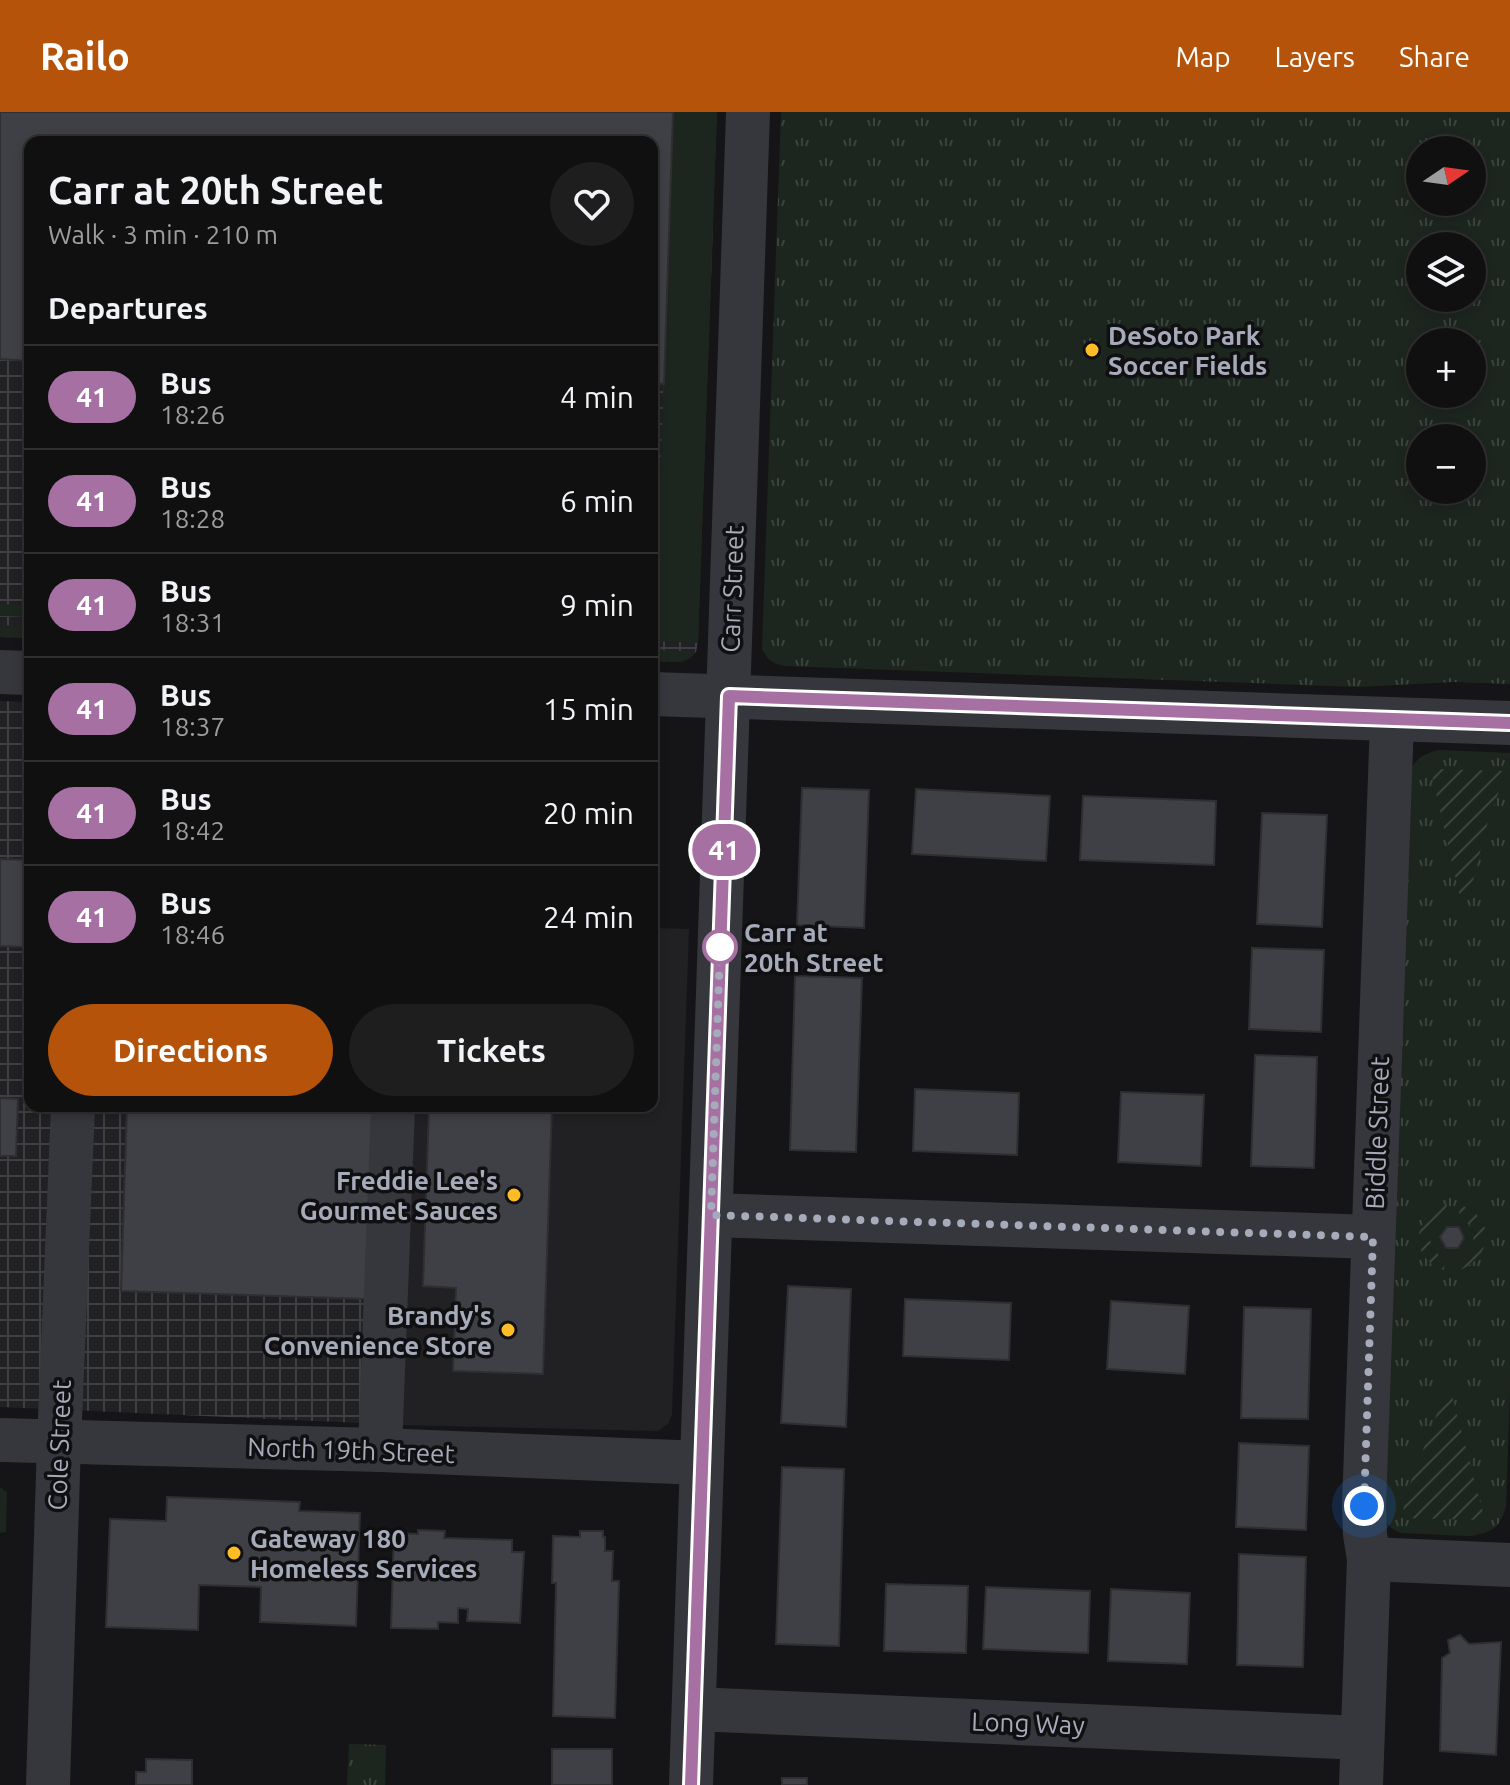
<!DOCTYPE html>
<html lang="en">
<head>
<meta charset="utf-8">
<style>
	:root { --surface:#101011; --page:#1e1e1f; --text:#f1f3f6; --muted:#9c9d9f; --line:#303031; --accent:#b45309 }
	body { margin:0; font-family:Ubuntu,sans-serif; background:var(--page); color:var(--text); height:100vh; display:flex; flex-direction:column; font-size:30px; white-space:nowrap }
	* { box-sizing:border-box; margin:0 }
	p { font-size:26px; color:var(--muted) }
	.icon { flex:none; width:44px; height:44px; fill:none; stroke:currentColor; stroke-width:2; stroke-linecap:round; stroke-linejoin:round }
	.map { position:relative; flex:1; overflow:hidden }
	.side { position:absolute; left:24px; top:24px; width:634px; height:976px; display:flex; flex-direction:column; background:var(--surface); border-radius:16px; box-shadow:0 4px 12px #0003,0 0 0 2px var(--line) }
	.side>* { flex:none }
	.badge { padding:0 16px; border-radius:26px; font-size:28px; line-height:52px }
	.needle { width:52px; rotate:77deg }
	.controls { position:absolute; left:1406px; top:24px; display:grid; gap:16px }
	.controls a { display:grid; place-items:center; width:80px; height:80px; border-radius:50%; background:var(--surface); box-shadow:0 4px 12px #0003,0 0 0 2px var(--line); font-size:40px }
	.you { position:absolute; width:40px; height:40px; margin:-20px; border:6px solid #fff; border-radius:50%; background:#1a73e8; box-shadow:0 0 0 12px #1a73e833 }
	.map>.badge { position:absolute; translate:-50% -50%; box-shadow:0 0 0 4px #fff }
	h2 { padding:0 24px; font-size:30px; line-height:72px }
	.round { display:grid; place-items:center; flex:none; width:84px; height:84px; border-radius:42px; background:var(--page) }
	.headline { display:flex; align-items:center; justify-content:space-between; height:136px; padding:0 24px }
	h1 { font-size:38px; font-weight:700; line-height:60px }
	.primary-button { display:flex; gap:16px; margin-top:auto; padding:16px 24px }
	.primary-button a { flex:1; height:92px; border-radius:48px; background:var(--accent); color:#fff; font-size:32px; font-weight:700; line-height:92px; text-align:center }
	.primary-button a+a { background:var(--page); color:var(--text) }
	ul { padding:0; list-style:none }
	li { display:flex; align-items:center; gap:24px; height:104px; padding:0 24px; border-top:2px solid var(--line) }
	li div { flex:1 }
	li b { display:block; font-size:30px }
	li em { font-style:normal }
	li .badge { min-width:88px; font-weight:700; text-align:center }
	header { display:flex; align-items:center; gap:48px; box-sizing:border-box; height:112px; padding:0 40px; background:var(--accent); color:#fff }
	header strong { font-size:38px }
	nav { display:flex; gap:44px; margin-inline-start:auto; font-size:28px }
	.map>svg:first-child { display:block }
	.built { fill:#212124 }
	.industrial { fill:url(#industrial-grid) }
	.grass { fill:#1d261e }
	.park { fill:url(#park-tufts); fill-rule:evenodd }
	.garden { fill:url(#garden-furrows) }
	.building { fill:#3f4045; stroke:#2f2f33; stroke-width:2 }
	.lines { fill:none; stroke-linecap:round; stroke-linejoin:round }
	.minor { stroke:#36373d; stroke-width:44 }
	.line-casing { stroke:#fff; stroke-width:18 }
	.line { stroke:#a670a3; stroke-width:12 }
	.walk { stroke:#a6abb9; stroke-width:8; stroke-dasharray:0 14.4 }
	.poi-dot { fill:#ffbc25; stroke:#101012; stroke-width:3 }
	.stop-dot { fill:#fff; stroke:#a670a3; stroke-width:4 }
	.labels { text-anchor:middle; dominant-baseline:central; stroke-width:7; stroke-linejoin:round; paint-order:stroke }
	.poi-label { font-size:26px; font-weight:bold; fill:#a6abb9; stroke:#101012; text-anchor:start }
	.street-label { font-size:26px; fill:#a6abb9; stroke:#101012 }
	.stop-label { font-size:26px; font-weight:bold; fill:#a6abb9; stroke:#101012; text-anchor:start }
</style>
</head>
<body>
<header>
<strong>Railo</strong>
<nav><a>Map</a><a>Layers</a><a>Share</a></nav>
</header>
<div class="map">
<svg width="1510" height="1673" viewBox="0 0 1510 1673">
	<defs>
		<pattern id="industrial-grid" width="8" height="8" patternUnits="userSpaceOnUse" patternTransform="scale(2)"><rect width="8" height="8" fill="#212124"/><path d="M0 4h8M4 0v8" fill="none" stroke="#3e3f42"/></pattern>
		<pattern id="park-tufts" width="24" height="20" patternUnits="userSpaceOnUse" patternTransform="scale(2)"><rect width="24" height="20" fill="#1d261e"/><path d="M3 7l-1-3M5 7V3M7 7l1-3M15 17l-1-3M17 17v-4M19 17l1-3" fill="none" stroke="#3b433d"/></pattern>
		<pattern id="garden-furrows" width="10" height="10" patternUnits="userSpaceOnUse" patternTransform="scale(2)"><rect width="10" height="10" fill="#1d261e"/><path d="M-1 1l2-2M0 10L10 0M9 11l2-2" fill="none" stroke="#3b433d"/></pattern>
	</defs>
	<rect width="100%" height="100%" fill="#151517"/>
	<!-- built -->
	<polygon class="built" points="652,816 689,817 672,1303 668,1312 658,1319 397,1313 410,994 652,994"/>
	<!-- industrial -->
	<g class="industrial">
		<polygon points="0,0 717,0 698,531 696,540 689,547 681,550 652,549 652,30 30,30 30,526 0,525"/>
		<polygon points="0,589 30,590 30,994 381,994 361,1311 0,1295"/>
	</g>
	<!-- grass -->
	<g class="grass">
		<polygon points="673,0 717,0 698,531 652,529 652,481 656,480"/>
		<polygon points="0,492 30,493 30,505 0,504"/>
		<polygon points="0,513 30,514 30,526 0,525"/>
		<polygon points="652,538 687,539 693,543 681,550 652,549"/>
		<polygon points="0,1375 7,1380 6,1420 0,1421"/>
	</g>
	<!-- park -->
	<g class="park">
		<path d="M781,0H1510V572L1453,570L1358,575L786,554C773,552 768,549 762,537ZM1420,38H1472V90H1420ZM1420,134H1472V186H1420ZM1420,230H1472V282H1420ZM1420,326H1472V378H1420Z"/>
		<path d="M1441,638L1510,641V1275L1506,1394C1500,1415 1494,1420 1471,1424L1401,1421C1391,1417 1387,1413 1383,1403L1408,662C1415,647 1425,640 1441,638Z"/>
		<polygon points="349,1632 386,1633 385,1673 347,1673"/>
	</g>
	<!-- garden -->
	<g class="garden">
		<polygon points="1437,657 1506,659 1486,716 1469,785 1462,788 1460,785 1432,664 1432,658"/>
		<path d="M1447,1092L1446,1104C1425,1114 1425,1136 1445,1147L1444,1158C1408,1146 1412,1103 1447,1092Z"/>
		<path d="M1460,1093C1497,1105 1493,1148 1457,1159L1458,1147C1473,1141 1477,1128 1470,1113L1459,1105Z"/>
		<polygon points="1446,1278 1451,1280 1485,1408 1402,1406 1406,1382"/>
	</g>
	<!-- building -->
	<g class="building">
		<polygon points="0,0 673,0 664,272 652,271 652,30 30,30 30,249 0,247"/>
		<polygon points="802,676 869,678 864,816 797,813"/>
		<polygon points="916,677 1050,684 1046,749 912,742"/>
		<polygon points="1083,684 1216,689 1214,753 1080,748"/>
		<polygon points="1262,701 1327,703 1322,815 1257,812"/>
		<polygon points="0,747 29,748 25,835 0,834"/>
		<polygon points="1252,836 1324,838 1321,920 1249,917"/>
		<polygon points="795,864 862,866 856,1040 790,1038"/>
		<polygon points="1255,943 1317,945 1314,1056 1251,1054"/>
		<polygon points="915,977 1019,981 1017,1043 913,1039"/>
		<polygon points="1121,980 1204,983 1201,1054 1118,1050"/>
		<polygon points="0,986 18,987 16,1044 0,1044"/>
		<polygon points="127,994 374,994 368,1187 121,1179"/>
		<polygon points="429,994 552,994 543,1262 453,1259 456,1176 423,1174"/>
		<polygon points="1447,1115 1459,1115 1464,1126 1458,1136 1446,1136 1440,1125"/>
		<polygon points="788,1174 851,1177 846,1315 781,1311"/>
		<polygon points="905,1187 1011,1191 1009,1248 903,1244"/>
		<polygon points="1111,1189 1189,1194 1185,1262 1107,1257"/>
		<polygon points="1244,1195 1311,1197 1308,1307 1241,1306"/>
		<polygon points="1239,1331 1309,1334 1306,1418 1236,1415"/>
		<polygon points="782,1355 844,1357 839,1534 776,1532"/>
		<polygon points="167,1385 300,1390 299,1399 360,1401 356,1514 260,1510 261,1475 199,1473 198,1518 106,1515 110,1407 166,1409"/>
		<polygon points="418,1418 445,1419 444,1426 512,1428 512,1440 524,1440 520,1511 467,1509 468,1497 458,1496 458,1511 438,1510 438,1517 391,1516 394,1421 418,1422"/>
		<polygon points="580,1419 603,1419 603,1425 605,1425 605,1439 613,1439 612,1469 619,1469 615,1606 553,1604 556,1471 552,1471 553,1424 580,1425"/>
		<polygon points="1239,1442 1306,1445 1303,1555 1237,1553"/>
		<polygon points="886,1472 968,1474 966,1541 884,1539"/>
		<polygon points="986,1475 1090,1479 1088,1541 983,1537"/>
		<polygon points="1111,1477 1190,1481 1187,1552 1108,1549"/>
		<polygon points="1460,1523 1469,1532 1501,1530 1496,1643 1440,1639 1442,1546 1450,1541 1448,1528"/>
		<rect x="552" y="1637" width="60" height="36"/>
		<polygon points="146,1647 192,1648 192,1673 136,1673 136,1660 146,1660"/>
		<rect x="782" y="1666" width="25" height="7"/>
	</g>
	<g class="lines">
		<!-- minor -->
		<g class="minor">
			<polyline points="0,560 30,561"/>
			<polyline points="652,582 1510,611"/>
			<polyline points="711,1103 1373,1125"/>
			<polyline points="0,1328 380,1338 702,1351"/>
			<polyline points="380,1338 393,994"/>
			<polyline points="1369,1447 1510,1453"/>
			<polyline points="694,1597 1362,1626"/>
			<polyline points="48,1673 59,1331 73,994"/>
			<polyline points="691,1673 748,0"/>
			<polyline points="1361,1673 1369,1447 1365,1422 1364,1394 1392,608"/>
		</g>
	</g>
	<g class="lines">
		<!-- line casing -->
		<g class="line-casing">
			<polyline id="line" points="691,1673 729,584 1510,611"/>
		</g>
		<!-- line -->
		<use href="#line" class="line"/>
		<!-- walk -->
		<polyline class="walk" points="720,835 711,1103 1373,1125 1364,1394"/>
	</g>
	<!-- markers -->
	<g class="poi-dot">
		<circle cx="1092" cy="238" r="8"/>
		<circle cx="514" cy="1083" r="8"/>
		<circle cx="508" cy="1218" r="8"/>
		<circle cx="234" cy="1441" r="8"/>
	</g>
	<circle class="stop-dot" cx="720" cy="835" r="16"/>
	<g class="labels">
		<!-- poi labels -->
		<g class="poi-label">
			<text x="1108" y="223">DeSoto Park<tspan x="1108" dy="30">Soccer Fields</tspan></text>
			<text x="498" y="1068" text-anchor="end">Freddie Lee's<tspan x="498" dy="30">Gourmet Sauces</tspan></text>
			<text x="492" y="1203" text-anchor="end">Brandy's<tspan x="492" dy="30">Convenience Store</tspan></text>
			<text x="250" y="1426">Gateway 180<tspan x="250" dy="30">Homeless Services</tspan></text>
		</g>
		<!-- street labels -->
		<g class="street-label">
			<text transform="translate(732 477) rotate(-88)">Carr Street</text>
			<text transform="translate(1377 1021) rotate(-88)">Biddle Street</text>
			<text transform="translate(59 1333) rotate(-88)">Cole Street</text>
			<text transform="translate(351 1338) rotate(2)">North 19th Street</text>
			<text transform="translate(1028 1611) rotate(2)">Long Way</text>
		</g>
		<!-- stop labels -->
		<g class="stop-label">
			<text x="744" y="820">Carr at<tspan x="744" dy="30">20th Street</tspan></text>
		</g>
	</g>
</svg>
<div class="controls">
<a><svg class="needle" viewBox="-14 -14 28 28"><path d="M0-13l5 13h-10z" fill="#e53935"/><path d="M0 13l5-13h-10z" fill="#9c9d9f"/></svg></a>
<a><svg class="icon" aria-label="layers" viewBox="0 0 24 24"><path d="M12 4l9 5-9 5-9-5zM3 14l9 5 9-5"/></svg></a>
<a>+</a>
<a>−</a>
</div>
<div class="you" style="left:1364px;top:1394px"></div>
<b class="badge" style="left:724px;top:738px;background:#a670a3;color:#fff">41</b>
<section class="side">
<div class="headline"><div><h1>Carr at 20th Street</h1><p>Walk · 3 min · 210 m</p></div><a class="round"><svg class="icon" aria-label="heart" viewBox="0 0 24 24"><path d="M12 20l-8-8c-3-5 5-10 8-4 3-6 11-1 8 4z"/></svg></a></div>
<h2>Departures</h2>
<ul>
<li><span class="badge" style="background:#a670a3;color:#fff">41</span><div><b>Bus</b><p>18:26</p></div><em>4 min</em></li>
<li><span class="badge" style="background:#a670a3;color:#fff">41</span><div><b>Bus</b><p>18:28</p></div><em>6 min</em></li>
<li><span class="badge" style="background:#a670a3;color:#fff">41</span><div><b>Bus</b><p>18:31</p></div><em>9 min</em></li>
<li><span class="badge" style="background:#a670a3;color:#fff">41</span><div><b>Bus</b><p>18:37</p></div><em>15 min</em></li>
<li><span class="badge" style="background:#a670a3;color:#fff">41</span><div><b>Bus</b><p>18:42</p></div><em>20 min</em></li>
<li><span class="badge" style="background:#a670a3;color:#fff">41</span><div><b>Bus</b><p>18:46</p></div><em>24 min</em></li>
</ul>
<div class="primary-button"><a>Directions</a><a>Tickets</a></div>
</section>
</div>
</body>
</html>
